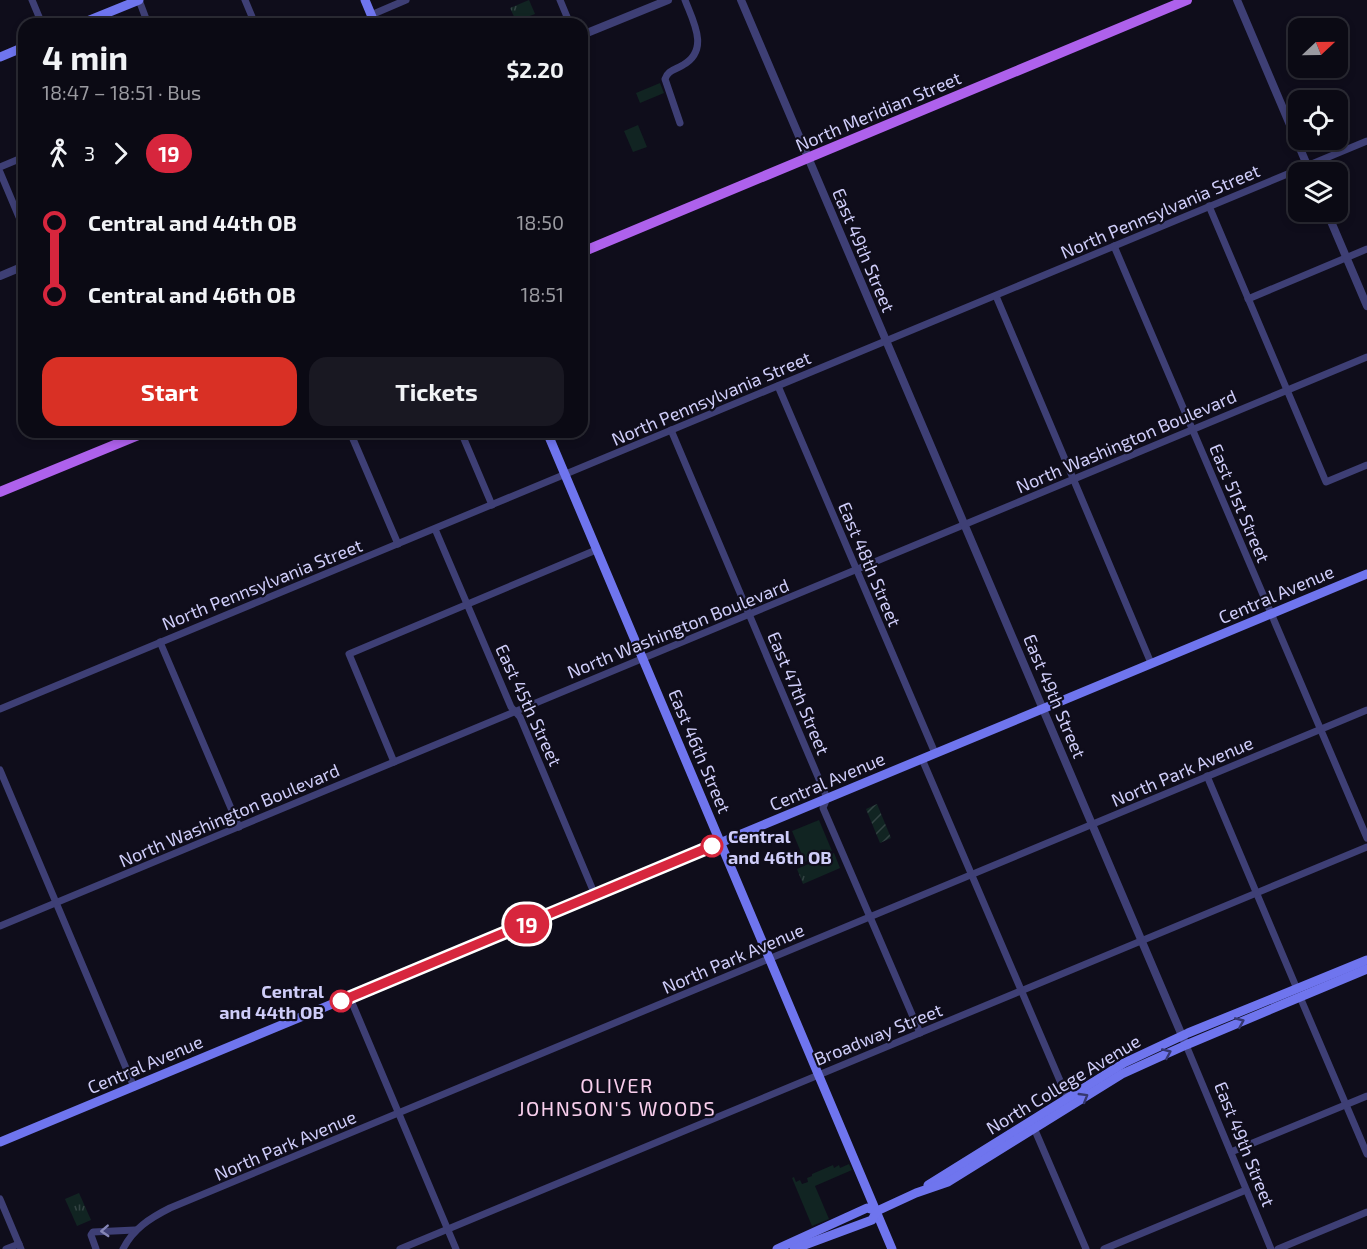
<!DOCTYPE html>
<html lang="en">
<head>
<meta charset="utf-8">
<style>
	:root { --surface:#0b0a14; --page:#191822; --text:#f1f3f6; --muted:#9a9aa0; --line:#2b2b34; --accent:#d93025 }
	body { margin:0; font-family:"Exo 2",sans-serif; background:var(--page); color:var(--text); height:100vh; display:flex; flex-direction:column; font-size:22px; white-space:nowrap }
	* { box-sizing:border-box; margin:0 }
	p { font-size:20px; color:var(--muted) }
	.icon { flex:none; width:33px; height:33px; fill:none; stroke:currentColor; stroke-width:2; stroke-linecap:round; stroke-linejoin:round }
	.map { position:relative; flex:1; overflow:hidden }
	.details { position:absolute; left:18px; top:18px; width:570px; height:420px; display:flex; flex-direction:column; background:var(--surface); border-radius:18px; box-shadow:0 3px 9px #0003,0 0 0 2px var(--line) }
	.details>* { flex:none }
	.badge { padding:0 12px; border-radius:20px; font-size:21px; line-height:39px }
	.needle { width:39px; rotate:68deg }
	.buttons { position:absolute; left:1288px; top:18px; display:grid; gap:12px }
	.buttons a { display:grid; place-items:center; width:60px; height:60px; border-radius:12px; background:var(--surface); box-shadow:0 3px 9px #0003,0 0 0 2px var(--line); font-size:30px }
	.map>.badge { position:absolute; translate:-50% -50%; box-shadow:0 0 0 3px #fff }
	.legs { display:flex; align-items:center; gap:9px; height:66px; padding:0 24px; font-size:20px }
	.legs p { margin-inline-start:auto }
	.head { display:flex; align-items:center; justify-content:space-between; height:102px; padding:0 24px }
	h1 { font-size:33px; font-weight:700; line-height:45px }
	.action { display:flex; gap:12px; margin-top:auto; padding:12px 24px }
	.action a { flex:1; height:69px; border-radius:18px; background:var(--accent); color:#fff; font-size:24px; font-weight:700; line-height:69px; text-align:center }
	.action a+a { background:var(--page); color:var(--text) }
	ul { padding:0 24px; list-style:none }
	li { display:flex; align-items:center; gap:21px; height:72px; font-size:22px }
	li i { display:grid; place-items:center; width:9px; height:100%; margin:0 8px; background:currentColor }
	li i::after { content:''; width:15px; height:15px; margin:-8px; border:4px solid; border-radius:50%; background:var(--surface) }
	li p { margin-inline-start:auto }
	li:first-child i { background:linear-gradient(#0000 50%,currentColor 0) }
	li:last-child i { background:linear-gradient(currentColor 50%,#0000 0) }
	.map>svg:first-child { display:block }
	.grass { fill:#112422 }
	.park { fill:url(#park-tufts) }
	.garden { fill:url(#garden-furrows) }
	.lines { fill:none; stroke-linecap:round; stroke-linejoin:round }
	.minor { stroke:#3e3f75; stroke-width:7 }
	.tertiary { stroke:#3e3f75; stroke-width:8 }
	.secondary { stroke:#6f75ee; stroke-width:9 }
	.primary { stroke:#ae61ec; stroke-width:10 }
	.oneway { stroke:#35376f }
	.oneway2 { stroke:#8686b7 }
	.line-1-casing { stroke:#fff; stroke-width:14 }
	.line-1 { stroke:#d7263d; stroke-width:9 }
	.stop-1-dot { fill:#fff; stroke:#d7263d; stroke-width:3 }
	.labels { text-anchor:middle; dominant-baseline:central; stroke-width:4.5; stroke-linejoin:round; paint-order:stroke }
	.street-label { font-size:18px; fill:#cfcdf9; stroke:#0f0d1b }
	.stop-label { font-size:18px; font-weight:bold; fill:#cfcdf9; stroke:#0f0d1b; text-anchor:start }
	.neighbourhood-label { font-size:20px; letter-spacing:1.5px; fill:#f9cfed; stroke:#0f0d1b }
</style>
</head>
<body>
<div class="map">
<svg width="1367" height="1249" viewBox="0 0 1367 1249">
	<defs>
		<pattern id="park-tufts" width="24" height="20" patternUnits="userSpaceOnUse" patternTransform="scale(1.5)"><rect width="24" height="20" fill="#112422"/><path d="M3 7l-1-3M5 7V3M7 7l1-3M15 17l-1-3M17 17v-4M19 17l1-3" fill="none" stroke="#334343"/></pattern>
		<pattern id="garden-furrows" width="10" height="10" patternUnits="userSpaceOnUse" patternTransform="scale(1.5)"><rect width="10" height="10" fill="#112422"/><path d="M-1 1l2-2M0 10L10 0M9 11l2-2" fill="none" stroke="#334343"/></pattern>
	</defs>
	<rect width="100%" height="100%" fill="#0f0d1b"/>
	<!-- grass -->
	<g class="grass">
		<polygon points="660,83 664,93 640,103 636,93"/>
		<polygon points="638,125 647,147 633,152 624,131"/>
		<polygon points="819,820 832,851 805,862 792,831"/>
		<polygon points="849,1164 852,1170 815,1186 829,1219 812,1226 792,1178 794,1177 796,1182 800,1180 802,1184 808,1182 807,1178 812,1176 812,1174 833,1165 834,1168 839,1165 840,1168"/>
	</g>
	<!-- park -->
	<g class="park">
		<polygon points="529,0 535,14 516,21 510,8"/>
		<polygon points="834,853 840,868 803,884 797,869"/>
		<polygon points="79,1193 91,1220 77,1226 65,1199"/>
	</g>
	<!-- garden -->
	<polygon class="garden" points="877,804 891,838 880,843 866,809"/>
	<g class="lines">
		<!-- minor -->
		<g class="minor">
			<polyline points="32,0 42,24"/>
			<polyline points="139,0 148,24"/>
			<polyline points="245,0 255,24"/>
			<polyline points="560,0 570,24"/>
			<polyline points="371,15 406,0"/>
			<path d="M680,123L665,79C668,70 675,70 683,65C710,50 693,21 685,0"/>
			<polyline points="0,167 24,157"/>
			<polyline points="0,172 24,229"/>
			<polyline points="1209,206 1326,482 1367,465"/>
			<polyline points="1114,246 1367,838"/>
			<polyline points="996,296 1151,663"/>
			<polyline points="1248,299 1367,249"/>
			<polyline points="778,386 935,753"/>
			<polyline points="671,430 827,798 823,808 920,1033"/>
			<polyline points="350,432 398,544"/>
			<polyline points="461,432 492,505"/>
			<polyline points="435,529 511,707 520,717 595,895"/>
			<polyline points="160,642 239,827"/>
			<polyline points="0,709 1367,141"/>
			<polyline points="922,759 1067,1097"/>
			<polyline points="394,762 349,654 596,550"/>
			<polyline points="0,770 134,1087"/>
			<polyline points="1207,776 1297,989"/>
			<polyline points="0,926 1367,357"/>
			<polyline points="1300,997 1367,1154"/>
			<polyline points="350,998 456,1249"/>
			<polyline points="1186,1045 1271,1249"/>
			<polyline points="1034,1128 1086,1249"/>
			<polyline points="1231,1152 1367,1096"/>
			<polyline points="0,1199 21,1249"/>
			<polyline points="6,1249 19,1244"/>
			<polyline points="96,1249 91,1235 93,1232 135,1230"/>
			<path d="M123,1249C133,1229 150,1218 170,1208L1367,710"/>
			<polyline points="400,1249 1367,847"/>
			<polyline points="1104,1249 1246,1190"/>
			<polyline points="1278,1249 1367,1212"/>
		</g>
		<!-- tertiary -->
		<g class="tertiary">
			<polyline points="741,0 1186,1045"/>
			<polyline points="1237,0 1310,172"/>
			<polyline points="582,35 668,0"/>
			<polyline points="1327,212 1367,306"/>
			<polyline points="0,276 24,266"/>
		</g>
		<!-- secondary -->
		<g class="secondary">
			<polyline points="365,0 375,24"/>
			<polyline points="80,24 139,0"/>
			<polyline points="0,57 24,47"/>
			<polyline points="547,432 892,1249"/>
			<polyline points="0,1142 1367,574"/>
			<polyline points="928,1185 1124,1063 1188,1033 1367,960"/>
			<polyline points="777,1249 867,1208 877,1211"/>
			<polyline points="794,1249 872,1220 877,1211 916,1193 948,1182 1122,1074 1186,1045 1367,969"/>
		</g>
		<!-- primary -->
		<g class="primary">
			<polyline points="582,252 1187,0"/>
			<polyline points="0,492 146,432"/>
		</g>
	</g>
	<!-- one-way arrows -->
	<defs><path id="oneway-chevron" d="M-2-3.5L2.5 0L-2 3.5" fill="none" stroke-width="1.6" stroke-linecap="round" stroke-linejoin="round" transform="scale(1.5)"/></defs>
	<g class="oneway">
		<use href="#oneway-chevron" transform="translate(1240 1022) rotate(-23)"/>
		<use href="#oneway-chevron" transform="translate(1167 1053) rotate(-24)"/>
		<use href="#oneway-chevron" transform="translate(1084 1097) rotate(-31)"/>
	</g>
	<use class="oneway2" href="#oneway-chevron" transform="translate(105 1231) rotate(177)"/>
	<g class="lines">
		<!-- line-1 casing -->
		<g class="line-1-casing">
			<polyline id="line-1" points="341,1001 712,846"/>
		</g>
		<!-- line-1 -->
		<use href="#line-1" class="line-1"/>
	</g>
	<!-- markers -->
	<g class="stop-1-dot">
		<circle cx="712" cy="846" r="10"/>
		<circle cx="341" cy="1001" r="10"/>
	</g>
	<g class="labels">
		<!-- street labels -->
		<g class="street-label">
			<text transform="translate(878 111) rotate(-23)">North Meridian Street</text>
			<text transform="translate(1160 211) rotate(-23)">North Pennsylvania Street</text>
			<text transform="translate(864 250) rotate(67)">East 49th Street</text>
			<text transform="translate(711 398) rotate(-23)">North Pennsylvania Street</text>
			<text transform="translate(1126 441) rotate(-23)">North Washington Boulevard</text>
			<text transform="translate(1240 503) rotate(67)">East 51st Street</text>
			<text transform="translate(870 564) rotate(67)">East 48th Street</text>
			<text transform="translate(262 584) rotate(-22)">North Pennsylvania Street</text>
			<text transform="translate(1276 594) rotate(-23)">Central Avenue</text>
			<text transform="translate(678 628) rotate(-22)">North Washington Boulevard</text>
			<text transform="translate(799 693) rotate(67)">East 47th Street</text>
			<text transform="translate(1055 696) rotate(67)">East 49th Street</text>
			<text transform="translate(529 705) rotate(65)">East 45th Street</text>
			<text transform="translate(700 751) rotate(67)">East 46th Street</text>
			<text transform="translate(1182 771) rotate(-23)">North Park Avenue</text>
			<text transform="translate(827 781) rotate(-23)">Central Avenue</text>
			<text transform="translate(229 815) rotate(-23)">North Washington Boulevard</text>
			<text transform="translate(733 958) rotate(-23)">North Park Avenue</text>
			<text transform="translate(878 1034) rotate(-22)">Broadway Street</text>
			<text transform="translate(145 1064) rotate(-23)">Central Avenue</text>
			<text transform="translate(1063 1084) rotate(-31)">North College Avenue</text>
			<text transform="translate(1245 1144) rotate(68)">East 49th Street</text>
			<text transform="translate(285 1145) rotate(-23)">North Park Avenue</text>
		</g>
		<!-- stop labels -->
		<g class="stop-label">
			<text x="728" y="836">Central<tspan x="728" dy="21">and 46th OB</tspan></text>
			<text x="324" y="991" text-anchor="end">Central<tspan x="324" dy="21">and 44th OB</tspan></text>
		</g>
		<!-- neighbourhood labels -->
		<g class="neighbourhood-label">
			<text x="617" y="1085">OLIVER<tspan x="617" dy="23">JOHNSON'S WOODS</tspan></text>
		</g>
	</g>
</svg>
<div class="buttons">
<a><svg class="needle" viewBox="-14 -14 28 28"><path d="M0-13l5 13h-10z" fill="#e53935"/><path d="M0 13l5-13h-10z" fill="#9a9aa0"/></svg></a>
<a><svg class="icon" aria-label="locate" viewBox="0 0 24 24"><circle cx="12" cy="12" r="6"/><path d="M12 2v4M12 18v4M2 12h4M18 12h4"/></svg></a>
<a><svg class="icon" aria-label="layers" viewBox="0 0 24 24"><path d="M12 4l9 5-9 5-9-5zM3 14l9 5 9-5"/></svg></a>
</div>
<b class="badge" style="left:527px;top:924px;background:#d7263d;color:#fff">19</b>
<section class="details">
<div class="head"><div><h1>4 min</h1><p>18:47 – 18:51 · Bus</p></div><b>$2.20</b></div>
<div class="legs"><svg class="icon" aria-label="walk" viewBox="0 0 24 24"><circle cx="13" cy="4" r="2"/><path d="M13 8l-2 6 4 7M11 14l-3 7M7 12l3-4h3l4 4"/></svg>3<svg class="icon" aria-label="forward" viewBox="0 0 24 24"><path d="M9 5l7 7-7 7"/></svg><b class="badge" style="background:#d7263d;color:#fff">19</b></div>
<ul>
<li><i style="color:#d7263d"></i><b>Central and 44th OB</b><p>18:50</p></li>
<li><i style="color:#d7263d"></i><b>Central and 46th OB</b><p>18:51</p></li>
</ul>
<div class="action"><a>Start</a><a>Tickets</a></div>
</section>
</div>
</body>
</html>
